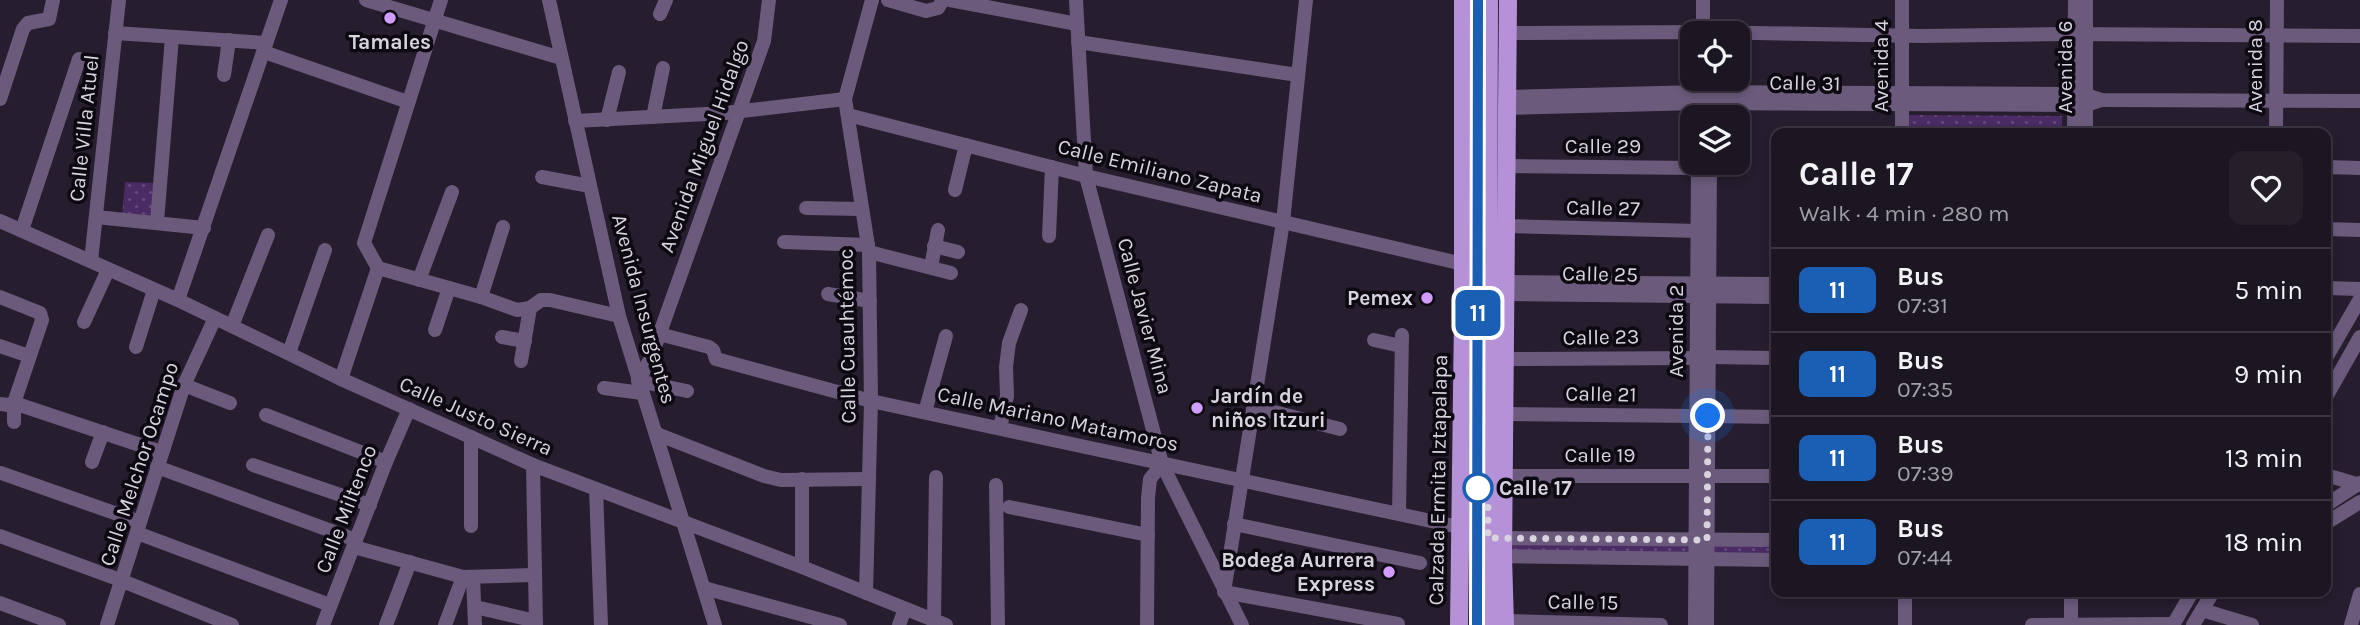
<!DOCTYPE html>
<html lang="en">
<head>
<meta charset="utf-8">
<style>
	:root { --surface:#1c1622; --page:#251f2a; --text:#f1f3f6; --muted:#a09fa5; --line:#3a3540 }
	body { margin:0; font-family:Karla,sans-serif; background:var(--page); color:var(--text); height:100vh; display:flex; flex-direction:column; font-size:26px; white-space:nowrap }
	* { box-sizing:border-box; margin:0 }
	p { font-size:23px; color:var(--muted) }
	.icon { flex:none; width:38px; height:38px; fill:none; stroke:currentColor; stroke-width:2; stroke-linecap:round; stroke-linejoin:round }
	.map { position:relative; flex:1; overflow:hidden }
	.side { position:absolute; left:1771px; top:128px; width:560px; height:469px; display:flex; flex-direction:column; background:var(--surface); border-radius:14px; box-shadow:0 4px 10px #0003,0 0 0 2px var(--line) }
	.side>* { flex:none }
	.badge { padding:0 14px; border-radius:10px; font-size:24px; line-height:46px }
	.fabs { position:absolute; left:1680px; top:21px; display:grid; gap:14px }
	.fabs a { display:grid; place-items:center; width:70px; height:70px; border-radius:14px; background:var(--surface); box-shadow:0 4px 10px #0003,0 0 0 2px var(--line); font-size:35px }
	.you { position:absolute; width:35px; height:35px; margin:-18px; border:5px solid #fff; border-radius:50%; background:#1a73e8; box-shadow:0 0 0 10px #1a73e833 }
	.map>.badge { position:absolute; translate:-50% -50%; box-shadow:0 0 0 4px #fff }
	.round { display:grid; place-items:center; flex:none; width:74px; height:74px; border-radius:14px; background:var(--page) }
	.headline { display:flex; align-items:center; justify-content:space-between; height:119px; padding:0 28px }
	h1 { font-size:33px; font-weight:700; line-height:52px }
	ul { padding:0; list-style:none }
	li { display:flex; align-items:center; gap:21px; height:84px; padding:0 28px; border-top:2px solid var(--line) }
	li div { flex:1 }
	li b { display:block; font-size:26px }
	li em { font-style:normal }
	li .badge { min-width:77px; font-weight:700; text-align:center }
	.map>svg:first-child { display:block }
	.park { fill:url(#park-dots) }
	.lines { fill:none; stroke-linecap:round; stroke-linejoin:round }
	.minor { stroke:#6b5a7c; stroke-width:14 }
	.major { stroke:#b592d8; stroke-width:18 }
	.line-casing { stroke:#fff; stroke-width:16 }
	.line { stroke:#1a5fb4; stroke-width:10 }
	.walk { stroke:#d9d3df; stroke-width:7; stroke-dasharray:0 12.6 }
	.poi-dot { fill:#d09dff; stroke:#0d0911; stroke-width:2.5 }
	.stop-dot { fill:#fff; stroke:#1a5fb4; stroke-width:3.5 }
	.labels { text-anchor:middle; dominant-baseline:central; stroke-width:7; stroke-linejoin:round; paint-order:stroke }
	.poi-label { font-size:21px; font-weight:bold; fill:#d9d3df; stroke:#0d0911; text-anchor:end }
	.street-label { font-size:21px; fill:#d9d3df; stroke:#0d0911 }
	.stop-label { font-size:21px; font-weight:bold; fill:#d9d3df; stroke:#0d0911; text-anchor:start }
</style>
</head>
<body>
<div class="map">
<svg width="2360" height="625" viewBox="0 0 2360 625">
	<defs>
		<pattern id="park-dots" width="8" height="8" patternUnits="userSpaceOnUse" patternTransform="scale(1.75)"><rect width="8" height="8" fill="#4a2b64"/><path d="M2 2h.1M6 6h.1" fill="none" stroke="#64497a" stroke-width="1.8" stroke-linecap="round"/></pattern>
	</defs>
	<rect width="100%" height="100%" fill="#261d2e"/>
	<!-- park -->
	<g class="park">
		<polygon points="1907,115 2062,116 2062,133 1906,133"/>
		<polygon points="125,182 156,183 151,218 122,216"/>
		<polygon points="1510,542 1776,546 1776,556 1511,553"/>
	</g>
	<g class="lines">
		<!-- minor -->
		<g class="minor">
			<polyline points="366,0 561,58"/>
			<polyline points="549,0 619,316 715,625"/>
			<polyline points="888,0 926,11 938,8 943,0"/>
			<polyline points="950,0 1077,24"/>
			<polyline points="1076,0 1086,176 1162,464 1242,625"/>
			<polyline points="1306,0 1283,222 1224,592 1398,624"/>
			<polyline points="2086,0 2086,133"/>
			<polyline points="660,14 666,0"/>
			<polyline points="115,33 266,43"/>
			<polyline points="1508,33 1703,32 1921,36 2064,34 2360,36"/>
			<polyline points="1703,33 1703,0"/>
			<polyline points="1078,42 1298,75"/>
			<polyline points="264,52 408,102"/>
			<polyline points="224,75 229,40"/>
			<polyline points="1702,80 1709,92 1710,117"/>
			<polyline points="1508,97 1699,92 2061,94 2086,95 2101,100 2360,101"/>
			<polyline points="0,99 23,29 28,23 49,19 53,0"/>
			<polyline points="1508,108 1698,103 2086,105 2101,100"/>
			<polyline points="848,115 1086,176 1463,264"/>
			<polyline points="653,117 663,68"/>
			<polyline points="607,120 619,72"/>
			<polyline points="575,121 725,113 845,99"/>
			<polyline points="1902,133 1902,0"/>
			<polyline points="2074,133 2075,0"/>
			<polyline points="2276,133 2277,0"/>
			<polyline points="1508,166 1698,168"/>
			<polyline points="2326,167 2360,168"/>
			<polyline points="542,177 590,186"/>
			<polyline points="955,190 966,145"/>
			<polyline points="806,208 862,209"/>
			<polyline points="96,217 204,228"/>
			<polyline points="0,221 178,300 341,379 533,465 802,567 946,625"/>
			<polyline points="157,222 172,37"/>
			<polyline points="1508,226 1698,231"/>
			<polyline points="2326,229 2360,230"/>
			<polyline points="22,230 79,59"/>
			<polyline points="1049,236 1052,167"/>
			<polyline points="784,242 868,245"/>
			<polyline points="934,246 958,252"/>
			<polyline points="869,252 951,273"/>
			<polyline points="91,261 119,0"/>
			<polyline points="931,267 938,230"/>
			<polyline points="378,268 364,243 441,0"/>
			<polyline points="378,268 481,297 517,310 530,308 541,300 550,300 619,316"/>
			<polyline points="419,280 452,192"/>
			<polyline points="1507,282 1776,284"/>
			<polyline points="2326,288 2360,289"/>
			<polyline points="828,294 870,301"/>
			<polyline points="1507,294 1776,297"/>
			<polyline points="0,297 40,313 42,320 14,403 14,422"/>
			<polyline points="481,297 503,227"/>
			<polyline points="178,300 281,0"/>
			<polyline points="84,322 108,270"/>
			<polyline points="232,326 268,235"/>
			<polyline points="435,330 449,288"/>
			<polyline points="659,334 709,347 713,350 716,359 871,401 1459,527 1476,541 1488,556 1776,560"/>
			<polyline points="502,337 525,341"/>
			<polyline points="1374,340 1401,346"/>
			<polyline points="0,346 29,356"/>
			<polyline points="136,347 154,290"/>
			<polyline points="289,353 325,250"/>
			<polyline points="1709,357 1776,358"/>
			<polyline points="2326,358 2360,299"/>
			<polyline points="1505,359 1697,358"/>
			<polyline points="521,361 530,308"/>
			<polyline points="341,379 378,268"/>
			<polyline points="184,385 230,403"/>
			<polyline points="604,388 642,393"/>
			<polyline points="687,391 638,381 651,358 764,41 769,0"/>
			<polyline points="2326,397 2360,337"/>
			<polyline points="0,404 8,405 14,403 161,452"/>
			<polyline points="1254,407 1340,429"/>
			<polyline points="925,412 946,336"/>
			<polyline points="1505,414 1696,416"/>
			<polyline points="266,415 386,462"/>
			<polyline points="1708,416 1776,417"/>
			<polyline points="1000,428 1007,396 1006,367 1009,343 1021,310"/>
			<polyline points="657,434 764,476 781,480 869,479"/>
			<polyline points="92,462 103,432"/>
			<polyline points="253,465 370,505"/>
			<polyline points="533,465 536,625"/>
			<polyline points="157,467 356,540"/>
			<polyline points="1,473 140,522"/>
			<polyline points="2326,475 2360,485"/>
			<polyline points="1504,476 1696,476"/>
			<polyline points="1708,476 1776,476"/>
			<polyline points="996,485 998,625"/>
			<polyline points="596,489 601,625"/>
			<polyline points="2326,505 2360,483"/>
			<polyline points="1009,507 1148,535"/>
			<polyline points="1399,514 1402,335"/>
			<polyline points="2326,523 2360,502"/>
			<polyline points="1234,524 1420,563"/>
			<polyline points="471,526 471,437"/>
			<polyline points="137,533 330,605"/>
			<polyline points="0,536 115,578 232,625"/>
			<polyline points="1494,538 1776,540"/>
			<polyline points="354,547 463,577 534,575"/>
			<polyline points="802,567 802,479"/>
			<polyline points="473,577 475,625"/>
			<polyline points="704,588 840,625"/>
			<polyline points="2071,592 2071,625"/>
			<polyline points="866,593 871,401 869,252 845,99 872,0"/>
			<polyline points="0,603 59,625"/>
			<polyline points="475,607 536,621"/>
			<polyline points="2202,610 2252,625"/>
			<polyline points="934,620 936,477"/>
			<polyline points="1505,621 1661,625"/>
			<polyline points="107,625 184,385 215,318"/>
			<polyline points="323,625 386,462 409,409"/>
			<polyline points="386,625 410,562"/>
			<polyline points="445,625 463,577"/>
			<polyline points="899,625 905,609"/>
			<polyline points="1147,625 1148,498 1150,479 1162,464"/>
			<polyline points="1695,625 1698,163"/>
			<polyline points="1707,625 1710,163"/>
			<polyline points="1905,625 1905,592"/>
			<polyline points="2032,625 2174,624"/>
			<polyline points="2173,625 2192,592"/>
			<polyline points="2193,625 2213,592"/>
			<polyline points="2351,625 2360,594"/>
		</g>
		<!-- major -->
		<g class="major">
			<polyline points="1459,625 1463,316 1463,0"/>
			<polyline points="1487,625 1489,0"/>
			<polyline points="1505,625 1503,557 1508,0"/>
		</g>
	</g>
	<g class="lines">
		<!-- line casing -->
		<g class="line-casing">
			<polyline id="line" points="1477,625 1478,0"/>
		</g>
		<!-- line -->
		<use href="#line" class="line"/>
		<!-- walk -->
		<polyline class="walk" points="1478,488 1488,494 1488,538 1707,540 1708,416"/>
	</g>
	<!-- markers -->
	<g class="poi-dot">
		<circle cx="390" cy="18" r="7"/>
		<circle cx="1427" cy="298" r="7"/>
		<circle cx="1197" cy="408" r="7"/>
		<circle cx="1389" cy="572" r="7"/>
	</g>
	<circle class="stop-dot" cx="1478" cy="488" r="14"/>
	<g class="labels">
		<!-- poi labels -->
		<g class="poi-label">
			<text x="390" y="42" text-anchor="middle">Tamales</text>
			<text x="1413" y="298">Pemex</text>
			<text x="1211" y="396" text-anchor="start">Jardín de<tspan x="1211" dy="24">niños Itzuri</tspan></text>
			<text x="1375" y="560">Bodega Aurrera<tspan x="1375" dy="24">Express</tspan></text>
		</g>
		<!-- street labels -->
		<g class="street-label">
			<text transform="translate(1881 66) rotate(-90)">Avenida 4</text>
			<text transform="translate(2255 66) rotate(-90)">Avenida 8</text>
			<text transform="translate(2065 67) rotate(-90)">Avenida 6</text>
			<text transform="translate(1805 83) rotate(1)">Calle 31</text>
			<text transform="translate(84 128) rotate(-84)">Calle Villa Atuel</text>
			<text transform="translate(704 146) rotate(-70)">Avenida Miguel Hidalgo</text>
			<text x="1603" y="146">Calle 29</text>
			<text transform="translate(1160 171) rotate(14)">Calle Emiliano Zapata</text>
			<text transform="translate(1603 208) rotate(1)">Calle 27</text>
			<text transform="translate(1600 274) rotate(1)">Calle 25</text>
			<text transform="translate(644 309) rotate(75)">Avenida Insurgentes</text>
			<text transform="translate(1145 316) rotate(75)">Calle Javier Mina</text>
			<text transform="translate(1676 331) rotate(-90)">Avenida 2</text>
			<text transform="translate(847 336) rotate(-91)">Calle Cuauhtémoc</text>
			<text transform="translate(1601 337) rotate(-1)">Calle 23</text>
			<text transform="translate(1601 394) rotate(1)">Calle 21</text>
			<text transform="translate(476 416) rotate(24)">Calle Justo Sierra</text>
			<text transform="translate(1058 419) rotate(12)">Calle Mariano Matamoros</text>
			<text x="1600" y="455">Calle 19</text>
			<text transform="translate(139 464) rotate(-72)">Calle Melchor Ocampo</text>
			<text transform="translate(1438 480) rotate(-89)">Calzada Ermita Iztapalapa</text>
			<text transform="translate(346 509) rotate(-69)">Calle Miltenco</text>
			<text transform="translate(1583 602) rotate(1)">Calle 15</text>
		</g>
		<!-- stop labels -->
		<g class="stop-label">
			<text x="1499" y="488">Calle 17</text>
		</g>
	</g>
</svg>
<div class="fabs">
<a><svg class="icon" aria-label="locate" viewBox="0 0 24 24"><circle cx="12" cy="12" r="6"/><path d="M12 2v4M12 18v4M2 12h4M18 12h4"/></svg></a>
<a><svg class="icon" aria-label="layers" viewBox="0 0 24 24"><path d="M12 4l9 5-9 5-9-5zM3 14l9 5 9-5"/></svg></a>
</div>
<div class="you" style="left:1708px;top:416px"></div>
<b class="badge" style="left:1478px;top:313px;background:#1a5fb4;color:#fff">11</b>
<section class="side">
<div class="headline"><div><h1>Calle 17</h1><p>Walk · 4 min · 280 m</p></div><a class="round"><svg class="icon" aria-label="heart" viewBox="0 0 24 24"><path d="M12 20l-8-8c-3-5 5-10 8-4 3-6 11-1 8 4z"/></svg></a></div>
<ul>
<li><span class="badge" style="background:#1a5fb4;color:#fff">11</span><div><b>Bus</b><p>07:31</p></div><em>5 min</em></li>
<li><span class="badge" style="background:#1a5fb4;color:#fff">11</span><div><b>Bus</b><p>07:35</p></div><em>9 min</em></li>
<li><span class="badge" style="background:#1a5fb4;color:#fff">11</span><div><b>Bus</b><p>07:39</p></div><em>13 min</em></li>
<li><span class="badge" style="background:#1a5fb4;color:#fff">11</span><div><b>Bus</b><p>07:44</p></div><em>18 min</em></li>
</ul>
</section>
</div>
</body>
</html>
